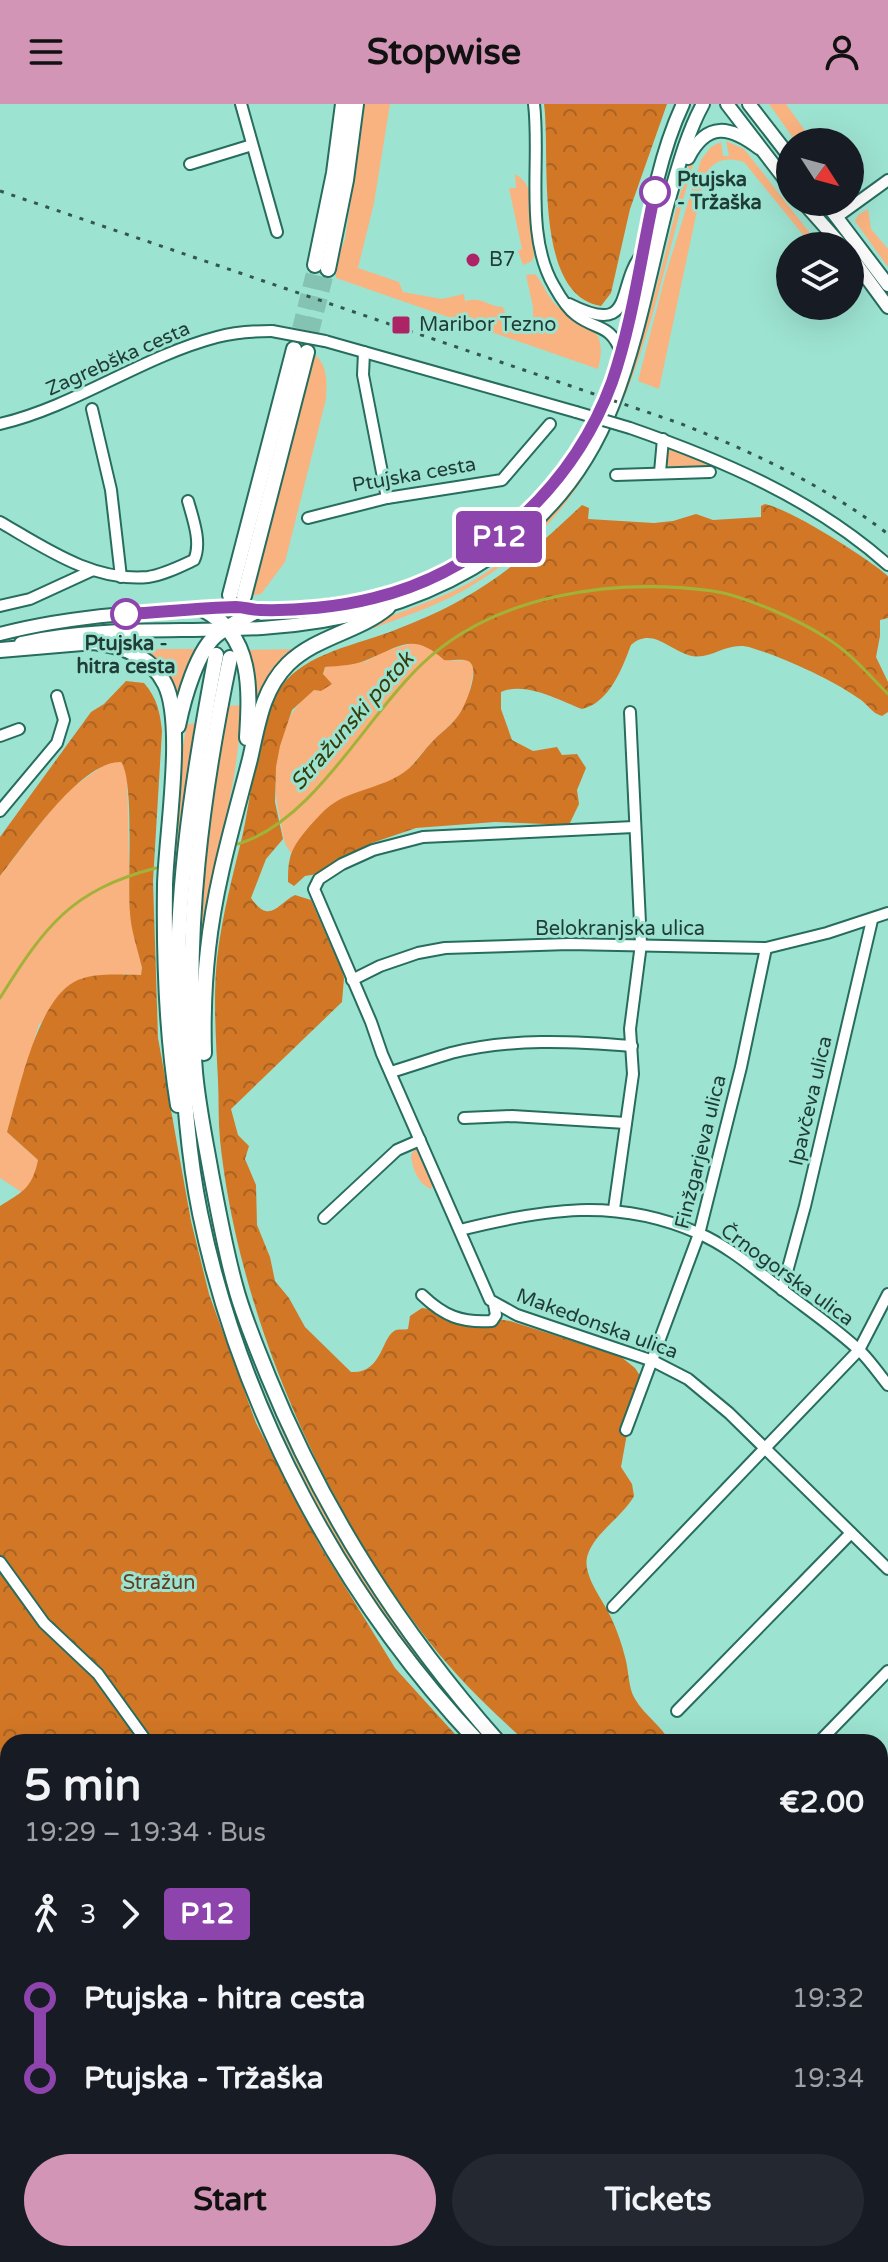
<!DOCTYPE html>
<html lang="en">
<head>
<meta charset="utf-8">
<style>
	:root { --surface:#171b24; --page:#242831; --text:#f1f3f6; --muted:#9ea1a6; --accent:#d295b5 }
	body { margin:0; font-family:"Varela Round",sans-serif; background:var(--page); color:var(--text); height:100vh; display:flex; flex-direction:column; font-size:30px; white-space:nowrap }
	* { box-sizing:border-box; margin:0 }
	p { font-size:26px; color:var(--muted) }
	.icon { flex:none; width:44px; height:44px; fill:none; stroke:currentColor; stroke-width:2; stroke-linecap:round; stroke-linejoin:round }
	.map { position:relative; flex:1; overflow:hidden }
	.panel { position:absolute; left:0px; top:1630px; width:888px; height:528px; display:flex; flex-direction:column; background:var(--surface); border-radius:24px 24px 0 0; box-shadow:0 8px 32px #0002 }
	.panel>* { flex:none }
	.badge { padding:0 16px; border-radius:6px; font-size:28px; line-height:52px }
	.needle { width:52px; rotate:126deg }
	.buttons { position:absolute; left:776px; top:24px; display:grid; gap:16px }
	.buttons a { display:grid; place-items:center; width:88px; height:88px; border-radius:50%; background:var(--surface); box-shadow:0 8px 32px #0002; font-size:40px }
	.map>.badge { position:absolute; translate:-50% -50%; box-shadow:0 0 0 4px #fff }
	.legs { display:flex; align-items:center; gap:12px; height:88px; padding:0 24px; font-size:26px }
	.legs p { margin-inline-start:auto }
	.headline { display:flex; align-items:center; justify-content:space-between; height:136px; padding:0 24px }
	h1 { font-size:44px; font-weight:700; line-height:60px }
	.button { display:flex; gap:16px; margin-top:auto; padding:16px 24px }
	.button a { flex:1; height:92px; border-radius:48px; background:var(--accent); color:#111; font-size:32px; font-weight:700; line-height:92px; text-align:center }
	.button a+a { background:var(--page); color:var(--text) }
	ul { padding:0 24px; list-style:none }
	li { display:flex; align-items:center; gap:28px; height:80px; font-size:30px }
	li i { display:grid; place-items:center; width:12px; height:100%; margin:0 10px; background:currentColor }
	li i::after { content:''; width:20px; height:20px; margin:-10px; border:6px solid; border-radius:50%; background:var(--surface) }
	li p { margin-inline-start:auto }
	li:first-child i { background:linear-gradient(#0000 50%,currentColor 0) }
	li:last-child i { background:linear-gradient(currentColor 50%,#0000 0) }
	header { display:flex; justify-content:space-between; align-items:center; height:104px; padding:0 24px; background:var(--accent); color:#111; font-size:36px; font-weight:700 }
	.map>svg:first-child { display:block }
	.green { fill:#f9b381 }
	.forest { fill:url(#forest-crowns) }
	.cemetery { fill:url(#cemetery-stones) }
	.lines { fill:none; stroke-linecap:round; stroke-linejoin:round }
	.stream { stroke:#a2b239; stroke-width:3 }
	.highway-tunnel { stroke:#84c2b2; stroke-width:14; stroke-dasharray:14 7; stroke-linecap:butt }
	.minor-casing { stroke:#266d5e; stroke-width:14 }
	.major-casing { stroke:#266d5e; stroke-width:16 }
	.highway-casing { stroke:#266d5e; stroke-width:18 }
	.minor { stroke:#fff; stroke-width:10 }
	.major { stroke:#fff; stroke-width:12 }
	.highway { stroke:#fff; stroke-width:14 }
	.rail { stroke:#33564e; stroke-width:3; stroke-dasharray:4 8; stroke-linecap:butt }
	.minor-bridge-casing { stroke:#266d5e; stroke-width:14; stroke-linecap:butt }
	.minor-bridge { stroke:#fff; stroke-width:10 }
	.line-1-casing { stroke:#fff; stroke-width:18 }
	.line-1 { stroke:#8e44ad; stroke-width:12 }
	.stop-1-dot { fill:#fff; stroke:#8e44ad; stroke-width:4 }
	.poi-dot { fill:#ac2366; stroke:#9de3d1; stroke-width:3 }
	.labels { text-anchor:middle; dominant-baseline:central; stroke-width:6; stroke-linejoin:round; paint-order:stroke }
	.stop-label { font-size:20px; font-weight:bold; fill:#1f3c35; stroke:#9de3d1; text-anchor:start }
	.poi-label { font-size:20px; fill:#1f3c35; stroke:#9de3d1; text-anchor:start }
	.street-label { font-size:20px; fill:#1f3c35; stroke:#9de3d1 }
	.park-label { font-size:20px; fill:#633d1f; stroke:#9de3d1 }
	.water-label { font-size:22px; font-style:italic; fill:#353b09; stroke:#9de3d1 }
</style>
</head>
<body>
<header><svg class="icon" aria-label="menu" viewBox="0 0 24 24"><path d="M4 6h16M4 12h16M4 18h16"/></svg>Stopwise<svg class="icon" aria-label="person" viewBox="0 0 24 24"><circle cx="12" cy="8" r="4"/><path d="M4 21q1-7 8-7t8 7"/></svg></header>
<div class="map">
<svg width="888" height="2158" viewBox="0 0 888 2158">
	<defs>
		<pattern id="forest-crowns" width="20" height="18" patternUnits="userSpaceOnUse" patternTransform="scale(2)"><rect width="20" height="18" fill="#d27726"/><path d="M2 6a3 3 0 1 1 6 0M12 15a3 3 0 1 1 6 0" fill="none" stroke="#aa6322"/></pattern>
		<pattern id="cemetery-stones" width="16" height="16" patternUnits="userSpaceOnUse" patternTransform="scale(2)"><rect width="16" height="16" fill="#f9b381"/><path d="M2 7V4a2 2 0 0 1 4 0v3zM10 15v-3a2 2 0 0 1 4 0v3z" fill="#c9936a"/></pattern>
	</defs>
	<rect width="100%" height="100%" fill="#9de3d1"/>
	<!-- green -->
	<g class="green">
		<path d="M365,0H390L374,99L358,164L399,178L403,188L442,195L464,190L465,197C484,192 488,203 503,203L506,211H510L517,219L525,218L528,225L532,223L530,218L533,217V203L526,171L535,170C544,180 547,193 557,202C586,225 609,221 598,265L336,174L335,162L345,135Z"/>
		<polygon points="769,0 786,0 813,38 796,38"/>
		<path d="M716,33L705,40L695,54C648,212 630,385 476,479C440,502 398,514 359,530C346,535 333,542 320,546C370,513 433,503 484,470C589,402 630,284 660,169C671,130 678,90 692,52L699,41Z"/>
		<path d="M726,37L744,45L820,142H812L744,58C727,52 711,56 704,74L659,285L638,277L665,173L701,56L711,43L721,38L723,52H729Z"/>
		<path d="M515,70C542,85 530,126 534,152L532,157L523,161L518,147L522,145L509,84H516Z"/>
		<polygon points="868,105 871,125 888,145 888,163 855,117 858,111"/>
		<path d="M310,248C328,257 327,277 326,295L285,458L261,490L247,492Z"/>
		<polygon points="670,345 709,360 711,362 670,363 666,358 667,348"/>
		<path d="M414,539L429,542L451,557L466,556L471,559L474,564L468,596L457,614L430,640L406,668L315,718L291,749C282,738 283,727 280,714C269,672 276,612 314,586L321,587L325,563L367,557L384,547Z"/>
		<polygon points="148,545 200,545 175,607 142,553"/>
		<polygon points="301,545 255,610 246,546"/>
		<path d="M227,594L231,602L241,601C240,660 225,716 213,773C206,803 202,834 198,865L206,727Z"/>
		<path d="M198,618L175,826C169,803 173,776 174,752C176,707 178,664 187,621Z"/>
		<polygon points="110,657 121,657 127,669 130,809 142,864 141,872 124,870 39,920 7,1028 38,1056 35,1071 23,1089 0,1074 0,772 63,690"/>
		<path d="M194,982L265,1281L298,1356L350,1452L388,1510L415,1548L493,1638H486L478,1631C441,1586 402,1542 371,1492C271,1337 213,1174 190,990Z"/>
		<path d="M415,1045H419L435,1077L431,1085C418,1080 412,1064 411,1051Z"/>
		<polygon points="888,1847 888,1913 880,1906 880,1859"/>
	</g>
	<!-- forest -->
	<g class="forest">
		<path d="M544,0H667L630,105L611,189L601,202C532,191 551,50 544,0Z"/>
		<path d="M765,400C792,406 866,453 888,472V514L880,516V532L876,553L888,578V608L882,612C871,609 867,599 858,594C829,574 784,554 752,544C727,536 713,556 692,552C670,547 652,522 631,541C622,565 609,599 582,605C559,596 525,577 501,588V605L512,636L533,647L557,643L562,651L577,650L586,664L577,686L579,700L569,721L495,718L416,724L372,739L317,770L305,772L294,782L288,778C288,770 288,761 290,754C294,737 314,717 326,705C347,686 380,685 403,669C415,661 422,648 432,638C440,629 451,622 458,612C465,603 482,563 468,557C462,554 451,557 444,556C414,529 402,541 369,555C356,561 340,562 325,563L323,570L332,580L321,587L314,586L292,606L280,642L276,663L275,698L283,735L266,755L251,794C270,821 277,800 295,791L311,796L342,867L344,874L342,898L231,1005L238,1031L249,1042L245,1055L256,1081L257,1121L270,1153L275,1177L289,1194L305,1223L351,1268C383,1270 381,1232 396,1226C400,1225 404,1226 408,1225L410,1212L422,1204L510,1217L620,1252L635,1264L641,1273L632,1302L621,1363L632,1380L634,1392C623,1412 595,1429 588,1450C580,1471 606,1499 613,1518C618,1529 622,1541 625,1553C629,1566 628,1584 635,1595C645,1612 661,1621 670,1638H526C492,1607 459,1576 431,1540C323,1404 238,1210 220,1036C218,1016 219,996 218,976C216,936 213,894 217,855C222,811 233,771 243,729C252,689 258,615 281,583C306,548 358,541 395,526C418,517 442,507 464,494C508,469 545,436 582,401L589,404L588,415L654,419L673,417L696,410L713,416L761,413V402Z"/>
		<path d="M126,577L144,579C157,594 160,608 162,627L153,777L158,934L191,1117L209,1190L256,1319L320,1442L395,1564L462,1638H8V2013L0,2014V1102C22,1088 32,1085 38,1056L7,1028C19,988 36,899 74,878C92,868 121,871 141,871L142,864C138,846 131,827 130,809C127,779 135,676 121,658C80,657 25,741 0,772V733L91,608L104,600Z"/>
	</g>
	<!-- cemetery -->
	<polygon class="cemetery" points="888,2028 888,2158 748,2158 755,2150 880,2150 880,2037"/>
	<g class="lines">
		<!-- stream -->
		<g class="stream">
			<path d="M238,740C314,717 365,614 422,560C496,489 616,474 713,487C745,492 799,516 825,533C850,548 868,570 888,590"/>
			<path d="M0,894C45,822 71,786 156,764"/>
		</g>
		<!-- highway-tunnel -->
		<g class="highway-tunnel">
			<polyline points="294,245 315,161"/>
			<polyline points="307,248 328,165"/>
		</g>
		<!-- minor casing -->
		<g class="minor-casing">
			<g id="minor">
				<polyline points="241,0 277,128"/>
				<path d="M534,0C541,57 524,131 554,182C559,191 568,205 576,211C597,227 610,219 621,248"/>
				<polyline points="190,60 252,41"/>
				<polyline points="837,113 888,76"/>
				<path d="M569,200C637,234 615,182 642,150"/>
				<polyline points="325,237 576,308"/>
				<polyline points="364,248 363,271 387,394"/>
				<polyline points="92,305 111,386 121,473"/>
				<path d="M0,320C76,302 141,253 217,233C235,228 253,227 272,227"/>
				<path d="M630,324C722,356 814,395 888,461"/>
				<polyline points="660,368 663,335"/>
				<polyline points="616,371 710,368"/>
				<polyline points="308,414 387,394 502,376 550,320"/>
				<path d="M0,418C45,444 93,478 148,473C163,471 179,463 194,456C202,439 193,415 188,397"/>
				<polyline points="0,502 30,495 91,467"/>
				<polyline points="0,632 19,625"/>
				<polyline points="0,707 57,639 64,616 57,592"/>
				<polyline points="634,723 423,733 373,746 342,760 319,775 314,785 371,918 382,950 490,1196 517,1211 653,1257 688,1275 729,1309 888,1465"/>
				<polyline points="352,876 380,862 418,849 445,844 569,840 766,844 827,829 888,809"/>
				<path d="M391,968C411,962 431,955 451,949C510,934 572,937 632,942"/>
				<polyline points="464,1014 512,1012 626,1019"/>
				<polyline points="614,1105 633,970 630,925 641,840 630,608"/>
				<polyline points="324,1114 397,1046 420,1036"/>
				<path d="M460,1126C544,1105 616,1093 698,1129C730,1143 757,1167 784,1187C810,1207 838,1226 861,1248C871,1258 879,1270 888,1281"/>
				<polyline points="782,1186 805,1102 872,816"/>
				<path d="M422,1191C444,1212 461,1219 492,1217L496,1211L494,1200"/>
				<polyline points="626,1326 699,1130 741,963 766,844"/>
				<polyline points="0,1458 44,1519 98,1570 147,1638"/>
				<polyline points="613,1503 859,1246 888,1190"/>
				<polyline points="677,1607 851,1429"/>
				<polyline points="819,1638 888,1567"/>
				<polyline points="880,1722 888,1714"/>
				<polyline points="880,1822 888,1812"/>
				<polyline points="0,2091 8,2090"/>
				<polyline points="475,2150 483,2158"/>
				<polyline points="697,2158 701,2150"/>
			</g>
		</g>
		<!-- major casing -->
		<g class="major-casing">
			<g id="major">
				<polyline points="727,0 790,82"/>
				<polyline points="749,0 790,53"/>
				<path d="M688,54C707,17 730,22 759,44"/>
				<polyline points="803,98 842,142"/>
				<polyline points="825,98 888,181"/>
				<polyline points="850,151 888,203"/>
				<path d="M0,530C76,510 156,507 234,504C243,503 250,505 258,506C285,508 322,503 349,499C462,482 557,401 604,298C646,204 639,94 683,0"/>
				<path d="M21,539C100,521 182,529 262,524C413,514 555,450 613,300C638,236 650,168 667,102C677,68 686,31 703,0"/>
			</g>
		</g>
		<!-- highway casing -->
		<g class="highway-casing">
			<g id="highway">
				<polyline points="315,161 334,69 343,0"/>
				<polyline points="328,165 346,76 356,0"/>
				<polyline points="230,491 294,245"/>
				<polyline points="244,492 307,248"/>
				<path d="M204,506C253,532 250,585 247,634"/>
				<path d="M0,546L94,538C123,542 151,552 165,580C185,620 166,733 165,781C164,855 166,928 178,1001"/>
				<path d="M216,551C197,651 180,755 178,857C178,881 180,905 181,929C184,989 188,1050 200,1109C240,1304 342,1494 478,1638"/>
				<path d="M230,554C202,689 183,829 195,968C198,1002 205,1035 211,1069C218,1106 225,1145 235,1181C243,1212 256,1242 268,1272C324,1409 400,1527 498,1638"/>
				<path d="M178,622C183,597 197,544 219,529C232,520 245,514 258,506"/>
				<path d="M204,949C203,914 204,880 208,845C215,780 234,717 250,655C258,620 262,586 288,560C317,532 358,528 388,503"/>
				<polyline points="880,1933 888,1941"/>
				<polyline points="880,1963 888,1969"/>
				<polyline points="880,1983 888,1989"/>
				<polyline points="880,2007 888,2011"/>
			</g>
		</g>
		<!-- minor -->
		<use href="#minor" class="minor"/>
		<!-- major -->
		<use href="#major" class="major"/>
		<!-- highway -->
		<use href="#highway" class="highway"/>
		<!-- rail -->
		<path class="rail" d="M0,87L679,319C753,348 824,381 888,430"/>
		<!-- minor-bridge casing -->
		<g class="minor-bridge-casing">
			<g id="minor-bridge">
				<polyline points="272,227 325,237"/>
				<polyline points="576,308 630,324"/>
			</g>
		</g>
		<!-- minor-bridge -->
		<use href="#minor-bridge" class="minor-bridge"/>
	</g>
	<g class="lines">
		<!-- line-1 casing -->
		<g class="line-1-casing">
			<path id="line-1" d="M126,510C163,508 199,504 236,503C244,503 252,506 260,506C296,507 339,503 374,494C482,468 574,382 612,278C633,217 641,151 655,88"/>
		</g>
		<!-- line-1 -->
		<use href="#line-1" class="line-1"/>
	</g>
	<!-- markers -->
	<g class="stop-1-dot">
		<circle cx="655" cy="88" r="14"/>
		<circle cx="126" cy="510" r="14"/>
	</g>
	<g class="poi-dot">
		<circle cx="473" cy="156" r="8"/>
		<rect x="391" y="211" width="20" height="20" rx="4"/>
	</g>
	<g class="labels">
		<!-- stop labels -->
		<g class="stop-label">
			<text x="677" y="76">Ptujska<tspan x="677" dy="23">- Tržaška</tspan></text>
			<text x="126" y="540" text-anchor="middle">Ptujska -<tspan x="126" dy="23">hitra cesta</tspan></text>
		</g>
		<!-- poi labels -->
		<g class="poi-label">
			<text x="489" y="156">B7</text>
			<text x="419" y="221">Maribor Tezno</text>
		</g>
		<!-- street labels -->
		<g class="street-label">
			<text transform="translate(118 255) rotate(-24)">Zagrebška cesta</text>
			<text transform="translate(414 371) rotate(-10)">Ptujska cesta</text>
			<text x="620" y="825">Belokranjska ulica</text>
			<text transform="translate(811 997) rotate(-77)">Ipavčeva ulica</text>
			<text transform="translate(701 1048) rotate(-76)">Finžgarjeva ulica</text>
			<text transform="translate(787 1171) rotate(36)">Črnogorska ulica</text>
			<text transform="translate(597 1220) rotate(20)">Makedonska ulica</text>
		</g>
		<!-- park labels -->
		<g class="park-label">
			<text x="159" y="1479">Stražun</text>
		</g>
		<!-- water labels -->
		<g class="water-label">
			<text transform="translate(352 617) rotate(-49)">Stražunski potok</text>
		</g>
	</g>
</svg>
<div class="buttons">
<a><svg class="needle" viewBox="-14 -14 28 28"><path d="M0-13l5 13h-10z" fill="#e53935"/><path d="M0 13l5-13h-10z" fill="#9ea1a6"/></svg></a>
<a><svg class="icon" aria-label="layers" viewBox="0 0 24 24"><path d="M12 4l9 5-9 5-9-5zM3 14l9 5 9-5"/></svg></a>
</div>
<b class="badge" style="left:499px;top:433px;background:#8e44ad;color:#fff">P12</b>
<section class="panel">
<div class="headline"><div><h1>5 min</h1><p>19:29 – 19:34 · Bus</p></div><b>€2.00</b></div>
<div class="legs"><svg class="icon" aria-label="walk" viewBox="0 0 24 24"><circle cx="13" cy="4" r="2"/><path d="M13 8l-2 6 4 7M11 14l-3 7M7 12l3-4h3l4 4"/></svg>3<svg class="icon" aria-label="forward" viewBox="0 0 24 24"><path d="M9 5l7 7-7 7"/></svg><b class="badge" style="background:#8e44ad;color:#fff">P12</b></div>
<ul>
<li><i style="color:#8e44ad"></i><b>Ptujska - hitra cesta</b><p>19:32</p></li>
<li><i style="color:#8e44ad"></i><b>Ptujska - Tržaška</b><p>19:34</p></li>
</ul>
<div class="button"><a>Start</a><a>Tickets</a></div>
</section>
</div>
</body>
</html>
